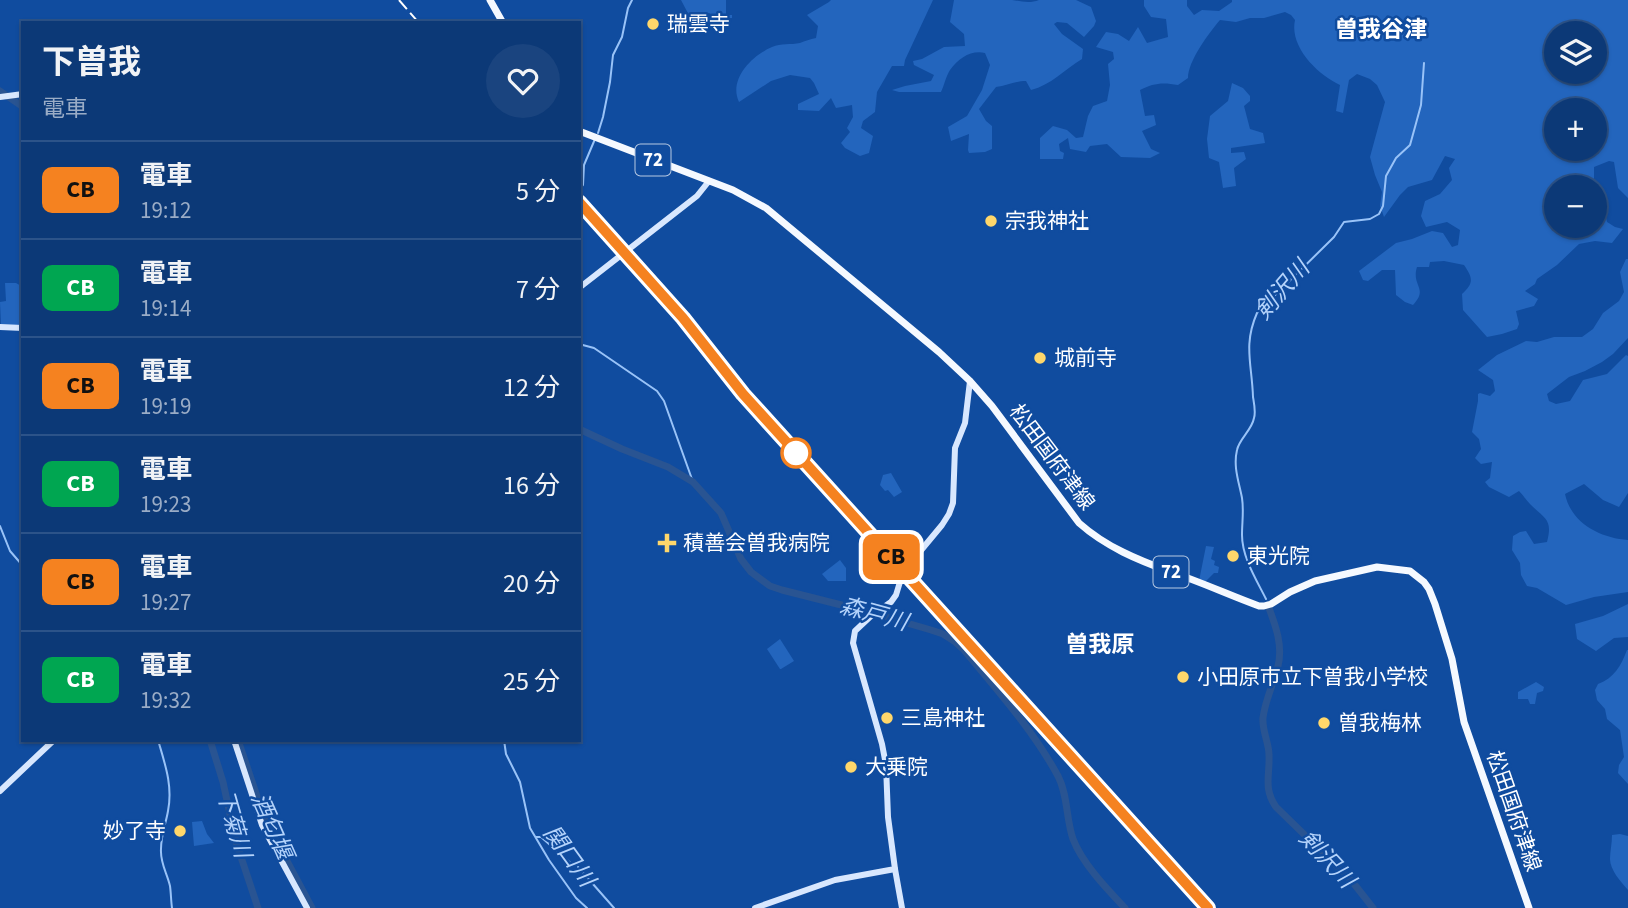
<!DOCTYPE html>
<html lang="ja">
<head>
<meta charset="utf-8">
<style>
	:root { --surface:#0c3977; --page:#1a447f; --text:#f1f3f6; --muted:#9aacc6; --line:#2c5389 }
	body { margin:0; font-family:"Source Sans 3","Noto Sans JP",sans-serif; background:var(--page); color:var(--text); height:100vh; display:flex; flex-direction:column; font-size:26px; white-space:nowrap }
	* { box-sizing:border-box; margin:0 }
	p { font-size:23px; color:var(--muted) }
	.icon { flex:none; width:38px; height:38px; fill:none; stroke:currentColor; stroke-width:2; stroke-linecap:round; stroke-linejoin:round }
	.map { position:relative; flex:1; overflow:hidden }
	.panel { position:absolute; left:21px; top:21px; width:560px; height:721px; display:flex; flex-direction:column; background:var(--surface); border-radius:0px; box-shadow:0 2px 5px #0004,0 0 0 2px var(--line) }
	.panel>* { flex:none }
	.badge { padding:0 14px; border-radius:10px; font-size:24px; line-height:46px }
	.controls { position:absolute; left:1544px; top:21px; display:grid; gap:14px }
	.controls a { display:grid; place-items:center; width:63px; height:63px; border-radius:50%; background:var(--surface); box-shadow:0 2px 5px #0004,0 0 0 2px var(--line); font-size:35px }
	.map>.badge { position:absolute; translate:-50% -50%; box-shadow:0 0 0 4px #fff }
	.round { display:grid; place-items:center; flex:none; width:74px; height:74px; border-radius:37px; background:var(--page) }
	.head { display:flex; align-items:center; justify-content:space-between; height:119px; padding:0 21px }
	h1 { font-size:33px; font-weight:700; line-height:52px }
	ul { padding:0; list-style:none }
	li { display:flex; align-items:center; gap:21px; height:98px; padding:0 21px; border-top:2px solid var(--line) }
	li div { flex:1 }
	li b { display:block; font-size:26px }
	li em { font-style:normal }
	li .badge { min-width:77px; font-weight:700; text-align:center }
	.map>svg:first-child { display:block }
	.green { fill:#2365bd; fill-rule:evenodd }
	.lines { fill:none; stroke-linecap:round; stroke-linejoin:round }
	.stream { stroke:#99c3f8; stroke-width:2 }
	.river { stroke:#295492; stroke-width:7 }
	.secondary { stroke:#d8e7fe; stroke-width:6 }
	.primary { stroke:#f5f9ff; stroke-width:7 }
	.rail { stroke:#fff; stroke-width:2; stroke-dasharray:12 5; stroke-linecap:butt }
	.line-casing { stroke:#fff; stroke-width:16 }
	.line { stroke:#f58220; stroke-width:10 }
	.poi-dot { fill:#ffd76b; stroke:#104c9f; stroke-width:2.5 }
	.stop-dot { fill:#fff; stroke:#f58220; stroke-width:3.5 }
	.labels { text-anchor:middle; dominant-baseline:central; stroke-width:5; stroke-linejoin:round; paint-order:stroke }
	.shield { fill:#104c9f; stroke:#b7c9e2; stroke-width:2 }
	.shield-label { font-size:19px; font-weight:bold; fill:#fff }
	.poi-label { font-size:21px; fill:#fff; stroke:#104c9f; text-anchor:start }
	.street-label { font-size:21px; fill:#fff; stroke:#104c9f }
	.neighbourhood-label { font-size:23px; font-weight:bold; fill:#fff; stroke:#104c9f }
	.water-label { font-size:23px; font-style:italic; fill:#b4d3fb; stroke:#104c9f }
</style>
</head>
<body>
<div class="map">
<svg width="1628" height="908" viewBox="0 0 1628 908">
	<rect width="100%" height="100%" fill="#104c9f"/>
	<!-- green -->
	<g class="green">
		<polygon points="681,0 726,0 726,15 732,15 732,18 721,19 709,13 691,19"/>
		<path d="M831,0H933L905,60L904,66H892L877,92L875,112L863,121L861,128L873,136L869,153L860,156L845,148L841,143L850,132L847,128L853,117L852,105L836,108L831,98L819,111L798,110V104L819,94L814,83L810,78L790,75L771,81L739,102C728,79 753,55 772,47C781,43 791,45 800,43C805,41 810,39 816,38L818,26L807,15L829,2Z"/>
		<path d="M954,0C973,0 993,0 1012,0C1021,1 1029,4 1039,0H1076L1091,7L1096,21L1094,26L1084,37L1067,23L1057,22L1054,24L1062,34L1083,49L1082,59C1064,70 1051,85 1031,90L1026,81C1015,81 1007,86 996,87L979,109L986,121L992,126V149L985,152L969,153L968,150L969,134L951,141L948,127L967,116L982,90L990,65L985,53C971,50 959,58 950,70C946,76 944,86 941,92H899L892,90L905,86L931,81L934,75L914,65L913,61L922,59L944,47L965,46L964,34L950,22Z"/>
		<path d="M1144,0H1187V6L1194,15L1202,10L1219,11L1232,2V0H1628V198L1618,188L1614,162L1609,161L1594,167V183L1603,203L1602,209L1605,212L1607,222L1615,227L1623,229L1612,243L1595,241L1579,244L1557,265L1537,279L1535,284L1525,291L1538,299L1534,306L1516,311L1519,324L1517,329L1502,334L1487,337L1463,310L1462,294C1474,283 1473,278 1464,265L1444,261L1430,262L1429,267H1417C1411,286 1429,288 1413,305L1405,302L1396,295L1395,270H1382L1368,281L1363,280L1359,271L1396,243L1412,239L1432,231L1443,233L1452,247L1458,245L1460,230L1447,222L1426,227L1421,216L1425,201L1440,194L1452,180L1449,168L1455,159L1445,156L1432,180L1408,187L1400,195L1384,217L1380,206L1382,192L1375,175L1370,157L1385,102L1377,85L1370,79L1357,74L1349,80L1343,113L1336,111L1340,85C1318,75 1289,47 1295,20L1291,15L1285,12L1264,18H1250L1236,22L1220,20C1209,33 1188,61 1188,78L1178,85C1163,82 1153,83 1140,90L1145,116L1154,115L1156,125L1142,131L1151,149L1160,153L1150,158L1121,157L1107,144L1090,146L1086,152L1070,149L1068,138L1059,144L1060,151L1064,153L1063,159H1040V138L1053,126L1067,130L1076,138L1083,137L1088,116L1093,106L1107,101L1110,85L1108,64L1114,59L1113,52L1096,47L1106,32L1118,34L1129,41L1138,27L1147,43L1168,37L1166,19L1151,17L1144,6ZM1556,33H1594V72H1556ZM1556,110H1594V149H1556ZM1556,187H1594V226H1556Z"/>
		<polygon points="1232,83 1243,88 1250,96 1250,101 1244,106 1250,129 1263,133 1265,143 1231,148 1231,153 1244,152 1246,159 1234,168 1236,186 1223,188 1219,162 1209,158 1207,139 1210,116 1228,101"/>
		<path d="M1626,259H1628V338L1613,354L1602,362L1585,371L1569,377L1547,394L1549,401L1556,404L1570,401L1583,380L1607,374L1626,355L1628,356V493L1619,507L1603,500L1584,484L1565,494C1571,523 1600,538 1628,540V592L1594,597L1566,605L1537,588L1527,586L1521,575L1520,563L1512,550L1513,536L1520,532L1526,531L1534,544L1547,542C1553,519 1545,519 1530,504C1526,500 1523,495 1519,491L1509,497L1489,487L1485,482L1490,478L1492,462L1481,464L1475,458L1481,449L1479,439L1472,432L1478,401V394L1480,393L1490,396L1495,391L1493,380L1478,370L1497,355L1526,341L1537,342L1554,337H1582L1593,329L1603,313L1619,301L1624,292L1620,272Z"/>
		<polygon points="5,283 16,283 23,287 23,326 1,325 0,302 6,301"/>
		<polygon points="891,473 902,492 894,497 888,490 885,491 880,485 883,475"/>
		<polygon points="1206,546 1214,547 1211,559 1215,561 1214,565 1219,567 1218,573 1214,573 1206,581 1205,584 1199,581"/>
		<polygon points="840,560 846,568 846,581 828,581 822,574"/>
		<polygon points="1628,604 1628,637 1614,638 1596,651 1577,639 1575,624 1603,616"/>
		<polygon points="780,639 794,661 781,669 780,669 767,649"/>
		<path d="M1627,650H1628V784L1618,773L1619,765L1624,757L1620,730L1607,719L1605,709L1597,700L1595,690L1598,684C1614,678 1621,666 1627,650Z"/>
		<polygon points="1536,682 1544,687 1543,691 1537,693 1535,704 1530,704 1528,699 1518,699 1518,692"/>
		<polygon points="202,821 207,834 214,843 194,846 192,822"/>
		<path d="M1620,834L1628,836V890C1621,882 1610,870 1610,859C1610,851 1612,844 1612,835Z"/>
	</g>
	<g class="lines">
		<!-- stream -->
		<g class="stream">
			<polyline points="598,133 603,117 610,82 613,55 622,37 628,8 632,0"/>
			<polyline points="579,190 583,185 584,165 595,139"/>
			<polyline points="579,344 594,348 657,391 664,401 693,482"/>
			<polyline points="0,526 10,551 23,566"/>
			<path d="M1266,599C1256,579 1242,557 1242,535C1242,522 1244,511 1242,498C1239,482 1233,467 1237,450C1239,439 1252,430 1254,418C1256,412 1254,403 1253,397C1252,364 1243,345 1257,313L1334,237L1344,222L1370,219L1379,214L1383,206L1386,176L1396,158L1410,145L1415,127L1421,105L1424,63"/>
			<path d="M158,740C165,764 173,786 168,811C166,823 161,835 161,849C160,863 167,873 170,886C171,893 171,901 172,908"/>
			<polyline points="504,740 506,754 520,782 530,828 549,860 576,898 587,908"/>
			<polyline points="536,837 541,837 574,866"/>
			<polyline points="578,867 614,908"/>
		</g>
		<!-- river -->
		<g class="river">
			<polyline points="0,91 23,107"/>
			<path d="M579,429L622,449L668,467L693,482L721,513L741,559L751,572L770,586L782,590L869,612L931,630L943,634L954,641L964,650C998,691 1033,730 1058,776C1068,795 1066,819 1073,839C1082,863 1107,889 1125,908"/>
			<path d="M1269,608C1276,627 1283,646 1278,666C1274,683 1265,700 1263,718C1262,731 1269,743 1269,755C1270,776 1263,788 1276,807L1351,880L1373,908"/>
			<polyline points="210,740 223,782 236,842 258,908"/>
			<polyline points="238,740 265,820 312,908"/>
		</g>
		<!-- secondary -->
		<g class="secondary">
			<polyline points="0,97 23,94"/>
			<polyline points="579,288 697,196 709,181"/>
			<polyline points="0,327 23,328"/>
			<polyline points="234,740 262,825 307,908"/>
			<polyline points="0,791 54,740"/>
			<polyline points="895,869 902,908"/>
			<polyline points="755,908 835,880 895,869 888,817 886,765 882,744 855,650 853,643 855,631 871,616 891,602 896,595 903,572 942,525 949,514 953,503 955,448 965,423 970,381"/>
		</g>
		<!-- primary -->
		<g class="primary">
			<polyline points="490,0 503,23"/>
			<path d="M579,131L733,190L766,208L939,352L970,381L992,406L1079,523C1106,547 1138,560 1171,572C1201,582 1229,595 1259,606H1264L1271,604L1290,592L1315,581L1377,567L1410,571L1424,582L1429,589L1435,604L1452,659L1464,722L1529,908"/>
		</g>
		<!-- rail -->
		<g class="rail">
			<polyline points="399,0 419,23"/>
			<polyline points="579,202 689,326"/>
			<polyline points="683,318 743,394 1208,908"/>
		</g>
	</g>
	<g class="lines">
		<!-- line casing -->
		<g class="line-casing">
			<polyline id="line" points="579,202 683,318 743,394 1208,908"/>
		</g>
		<!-- line -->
		<use href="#line" class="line"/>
	</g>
	<!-- markers -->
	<g class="poi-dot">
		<circle cx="653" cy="24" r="7"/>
		<circle cx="991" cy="221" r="7"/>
		<circle cx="1040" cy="358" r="7"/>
		<path d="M663.5 532.5h7v7h7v7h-7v7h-7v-7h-7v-7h7z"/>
		<circle cx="1233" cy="556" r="7"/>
		<circle cx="1183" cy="677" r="7"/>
		<circle cx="887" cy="718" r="7"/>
		<circle cx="1324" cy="723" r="7"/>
		<circle cx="851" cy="767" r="7"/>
		<circle cx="180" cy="831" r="7"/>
	</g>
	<circle class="stop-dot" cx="796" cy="453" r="14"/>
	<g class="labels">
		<!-- shield labels -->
		<g class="shield">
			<rect x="635.5" y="144.5" width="35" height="31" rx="5"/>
			<rect x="1153.5" y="556.5" width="35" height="31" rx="5"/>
		</g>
		<g class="shield-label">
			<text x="653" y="160">72</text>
			<text x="1171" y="572">72</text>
		</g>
		<!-- poi labels -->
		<g class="poi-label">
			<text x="667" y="24">瑞雲寺</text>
			<text x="1005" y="221">宗我神社</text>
			<text x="1054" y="358">城前寺</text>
			<text x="683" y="543">積善会曽我病院</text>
			<text x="1247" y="556">東光院</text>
			<text x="1197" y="677">小田原市立下曽我小学校</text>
			<text x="901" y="718">三島神社</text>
			<text x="1338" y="723">曽我梅林</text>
			<text x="865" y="767">大乗院</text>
			<text x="166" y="831" text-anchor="end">妙了寺</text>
		</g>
		<!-- street labels -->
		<g class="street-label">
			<text transform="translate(1052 457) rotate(53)">松田国府津線</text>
			<text transform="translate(1514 811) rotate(71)">松田国府津線</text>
		</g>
		<!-- neighbourhood labels -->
		<g class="neighbourhood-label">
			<text x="1381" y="29">曽我谷津</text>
			<text x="1100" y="644">曽我原</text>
		</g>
		<!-- water labels -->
		<g class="water-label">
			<text transform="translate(1282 290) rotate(-49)">剣沢川</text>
			<text transform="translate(874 614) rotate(15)">森戸川</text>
			<text transform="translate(234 824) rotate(74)">下菊川</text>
			<text transform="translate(272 826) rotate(66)">酒匂堰</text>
			<text transform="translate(569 856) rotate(54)">関口川</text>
			<text transform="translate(1327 859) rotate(47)">剣沢川</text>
		</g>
	</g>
</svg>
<div class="controls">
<a><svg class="icon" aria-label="layers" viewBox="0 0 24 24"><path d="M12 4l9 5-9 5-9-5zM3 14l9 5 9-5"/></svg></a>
<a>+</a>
<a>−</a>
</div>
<b class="badge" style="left:891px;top:557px;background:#f58220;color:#111">CB</b>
<section class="panel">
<div class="head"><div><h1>下曽我</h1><p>電車</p></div><a class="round"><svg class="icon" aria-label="heart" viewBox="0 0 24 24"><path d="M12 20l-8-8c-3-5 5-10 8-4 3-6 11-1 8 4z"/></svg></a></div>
<ul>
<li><span class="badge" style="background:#f58220;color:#111">CB</span><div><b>電車</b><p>19:12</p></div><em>5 分</em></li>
<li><span class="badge" style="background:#00a651;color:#fff">CB</span><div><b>電車</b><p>19:14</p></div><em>7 分</em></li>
<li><span class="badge" style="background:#f58220;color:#111">CB</span><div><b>電車</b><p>19:19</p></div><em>12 分</em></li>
<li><span class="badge" style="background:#00a651;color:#fff">CB</span><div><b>電車</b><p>19:23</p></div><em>16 分</em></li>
<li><span class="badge" style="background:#f58220;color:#111">CB</span><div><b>電車</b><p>19:27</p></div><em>20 分</em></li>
<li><span class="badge" style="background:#00a651;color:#fff">CB</span><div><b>電車</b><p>19:32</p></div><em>25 分</em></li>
</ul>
</section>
</div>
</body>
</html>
